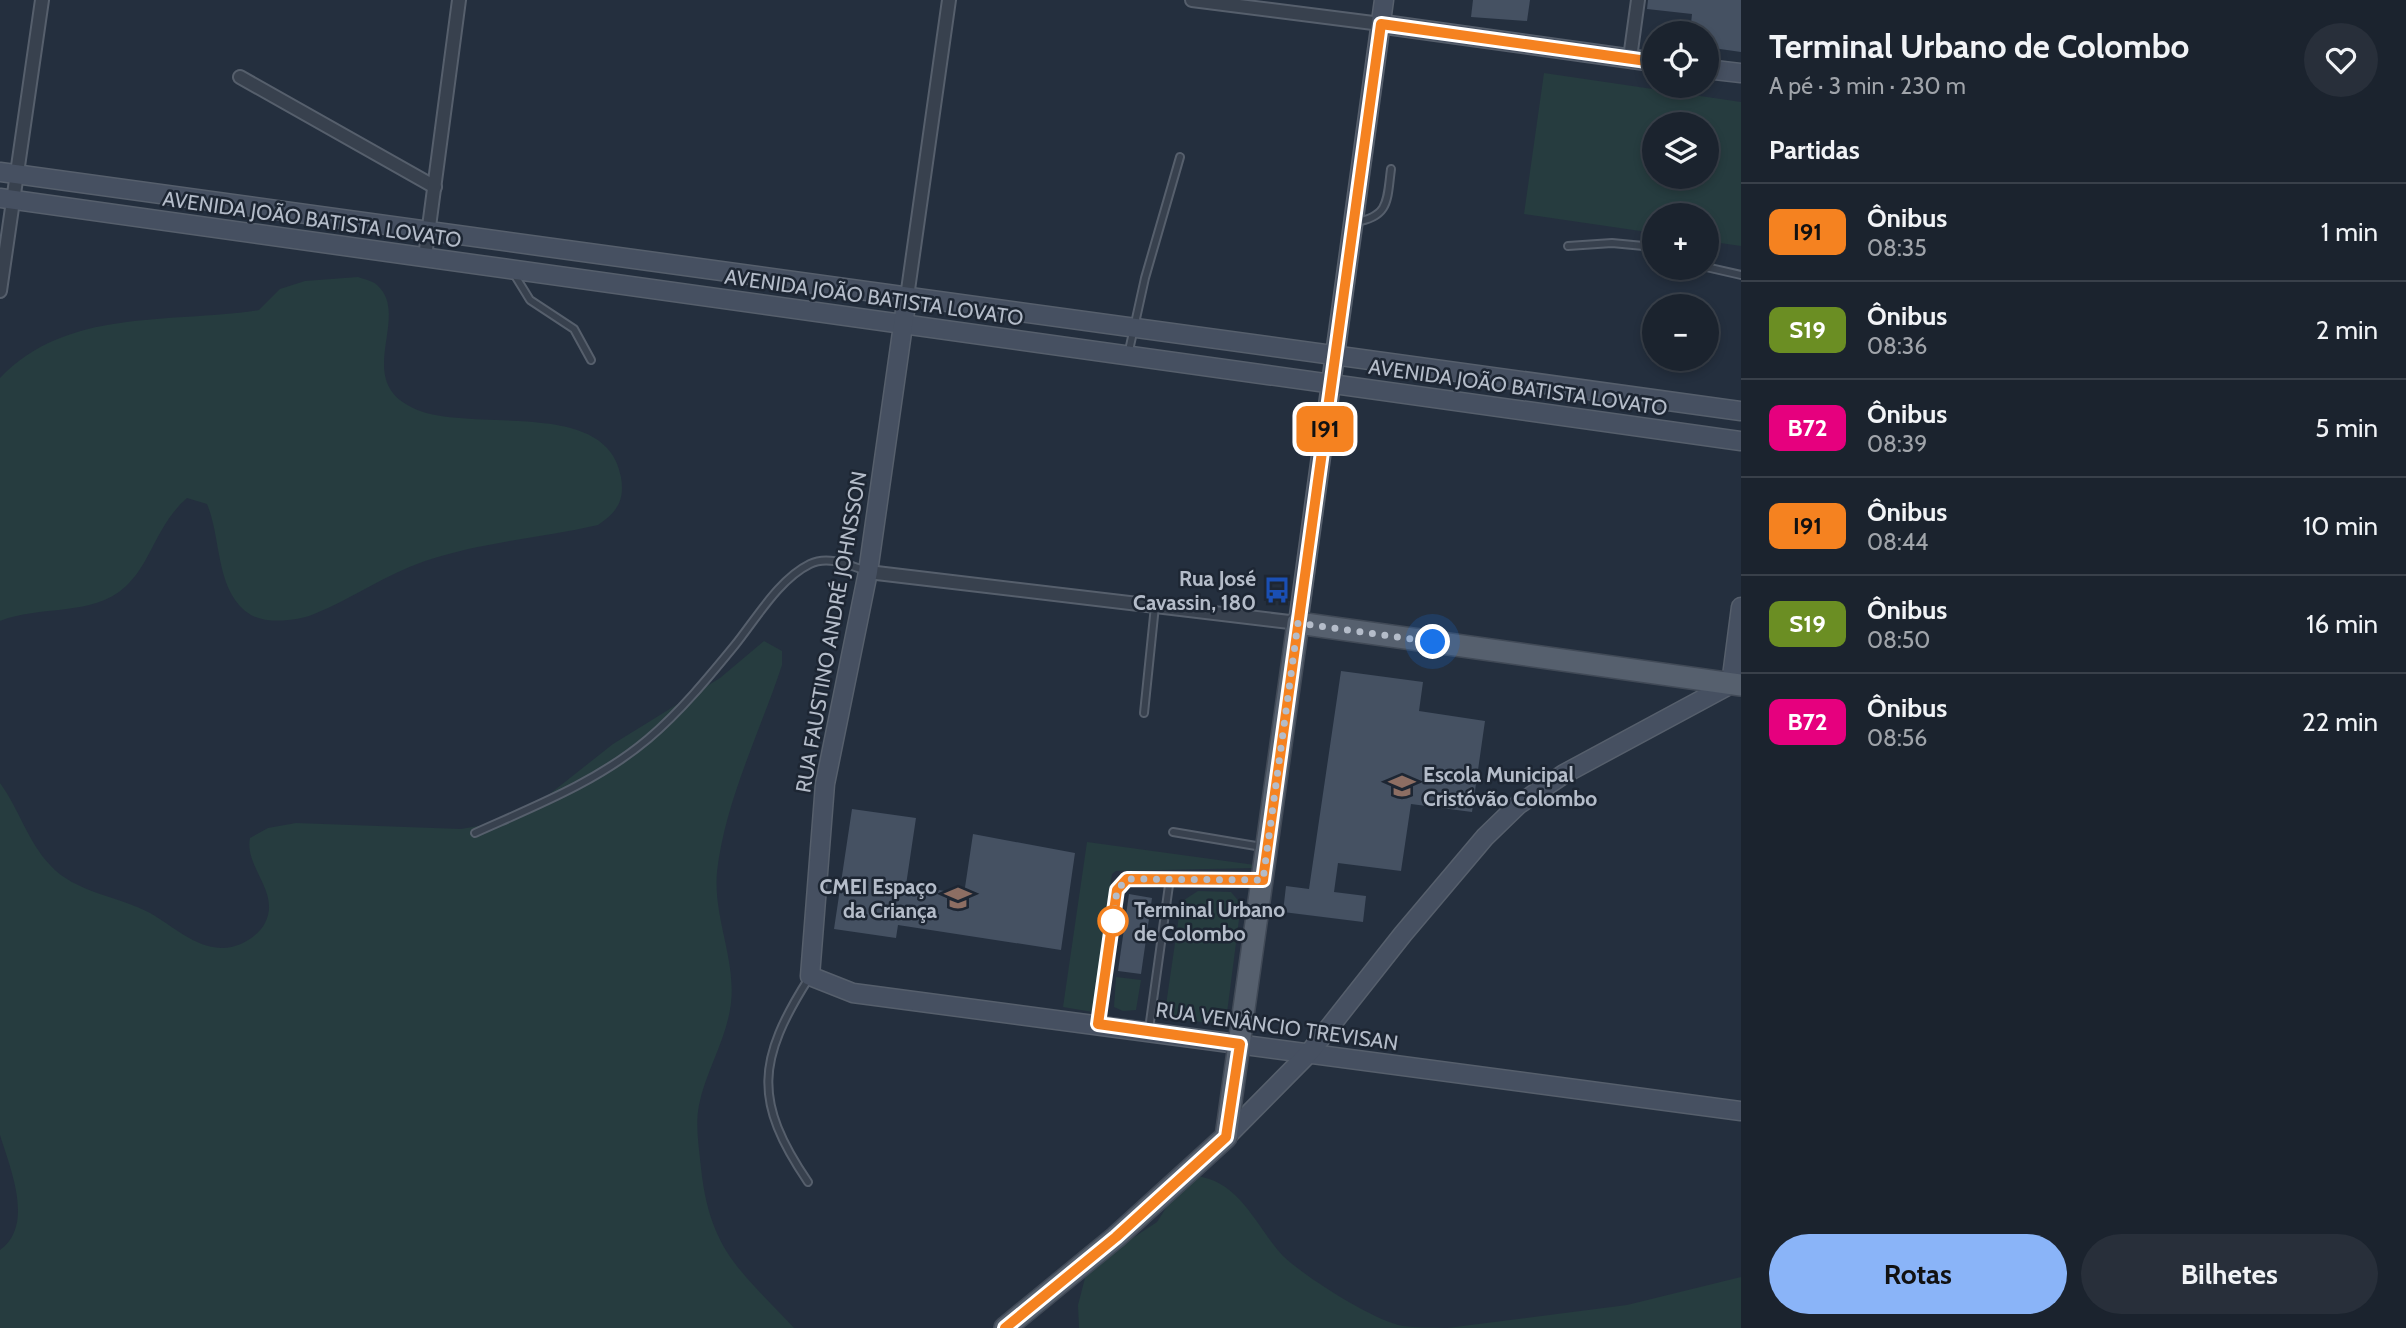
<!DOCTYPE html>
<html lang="pt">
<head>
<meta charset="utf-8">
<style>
	:root { --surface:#1b232e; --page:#282f3a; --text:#f1f3f6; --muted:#a0a4aa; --line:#39404a; --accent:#8ab4f8 }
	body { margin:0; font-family:Cabin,sans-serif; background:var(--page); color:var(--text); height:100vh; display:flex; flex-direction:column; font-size:26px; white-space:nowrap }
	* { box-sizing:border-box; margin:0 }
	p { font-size:23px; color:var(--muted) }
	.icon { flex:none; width:38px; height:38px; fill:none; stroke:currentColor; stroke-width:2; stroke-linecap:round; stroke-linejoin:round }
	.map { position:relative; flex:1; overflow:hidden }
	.sheet { display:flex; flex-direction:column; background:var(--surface); width:665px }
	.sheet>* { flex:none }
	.badge { padding:0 14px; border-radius:10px; font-size:24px; line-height:46px }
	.buttons { position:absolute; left:1642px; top:21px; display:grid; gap:14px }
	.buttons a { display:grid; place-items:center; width:77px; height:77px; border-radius:50%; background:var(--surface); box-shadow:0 4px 10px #0003,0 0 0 2px var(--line); font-size:35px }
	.you { position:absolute; width:35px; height:35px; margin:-18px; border:5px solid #fff; border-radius:50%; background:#1a73e8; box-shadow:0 0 0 10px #1a73e833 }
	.map>.badge { position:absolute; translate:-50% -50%; box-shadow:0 0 0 4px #fff }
	h2 { padding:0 28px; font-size:26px; line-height:63px }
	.round { display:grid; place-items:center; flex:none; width:74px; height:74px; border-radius:37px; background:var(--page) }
	.headline { display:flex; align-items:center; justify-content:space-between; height:119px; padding:0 28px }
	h1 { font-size:33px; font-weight:800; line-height:52px }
	.button { display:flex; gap:14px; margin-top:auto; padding:14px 28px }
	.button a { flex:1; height:80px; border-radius:42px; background:var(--accent); color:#111; font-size:28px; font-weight:800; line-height:80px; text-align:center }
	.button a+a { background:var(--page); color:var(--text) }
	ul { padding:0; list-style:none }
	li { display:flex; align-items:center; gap:21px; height:98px; padding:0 28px; border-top:2px solid var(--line) }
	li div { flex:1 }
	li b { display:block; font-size:26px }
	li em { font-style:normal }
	li .badge { min-width:77px; font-weight:700; text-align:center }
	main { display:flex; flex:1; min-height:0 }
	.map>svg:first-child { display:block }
	.green { fill:#263c3f; fill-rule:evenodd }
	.building { fill:#455162 }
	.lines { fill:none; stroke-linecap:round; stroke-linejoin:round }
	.lane-casing { stroke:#565f6c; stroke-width:10 }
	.street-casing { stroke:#565f6c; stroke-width:16 }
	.secondary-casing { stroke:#565f6c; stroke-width:21 }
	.primary-casing { stroke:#414a57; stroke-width:24 }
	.lane { stroke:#38414e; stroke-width:6 }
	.street { stroke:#38414e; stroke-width:12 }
	.secondary { stroke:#465061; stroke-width:18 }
	.primary { stroke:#56606e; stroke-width:21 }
	.line-casing { stroke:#fff; stroke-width:16 }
	.line { stroke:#f58220; stroke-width:10 }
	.walk { stroke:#b4bcc9; stroke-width:7; stroke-dasharray:0 12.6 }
	.stop-dot { fill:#fff; stroke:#f58220; stroke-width:3.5 }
	.labels { text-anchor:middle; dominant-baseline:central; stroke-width:5; stroke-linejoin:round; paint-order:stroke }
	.street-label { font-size:21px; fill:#b4bcc9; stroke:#1d2633 }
	.poi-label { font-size:21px; font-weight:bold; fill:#b4bcc9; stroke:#1d2633; text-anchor:end }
	.stop-label { font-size:21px; font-weight:bold; fill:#b4bcc9; stroke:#1d2633; text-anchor:start }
</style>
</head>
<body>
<main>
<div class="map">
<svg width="1741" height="1328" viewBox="0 0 1741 1328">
	<rect width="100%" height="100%" fill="#242f3e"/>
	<!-- green -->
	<g class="green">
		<path d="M1544,73L1741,102V246L1706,241V215H1654V233L1524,214ZM1654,124H1706V177H1654Z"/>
		<path d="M358,277C363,279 373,281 377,285C412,316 352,380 413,408C468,435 607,395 621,477C625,501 617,512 598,525C541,538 481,542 425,561C386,574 352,599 314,614C298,621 267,624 251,615C215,593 222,540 207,504L187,498C156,525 151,564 125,587C92,617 39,605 0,621V378C68,307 170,324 259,310L280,289L305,281Z"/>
		<path d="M764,641L782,651V665C760,732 725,801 717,872C713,917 736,959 731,1003C727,1039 706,1070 699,1105C695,1126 699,1147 701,1168C710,1251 740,1270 794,1328H0V1250C35,1225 10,1168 0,1135V783C19,809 28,842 50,865C75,893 119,896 150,913C173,926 194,947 221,948C237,949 258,937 265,923C281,892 244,867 250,838L268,828L296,823L461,829L508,821L532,808L613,744L720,678Z"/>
		<polygon points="1087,842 1255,865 1255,868 1116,871 1112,874 1093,1012 1063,1007"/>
		<path d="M1198,891L1231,892L1241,904L1227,1013L1214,1023C1197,1021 1172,1023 1166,1005L1181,902Z"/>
		<polygon points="1116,977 1141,980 1136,1010 1123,1011 1114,1007"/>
		<path d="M1195,1176C1240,1180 1256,1227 1283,1256C1305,1277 1374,1321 1403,1326C1417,1328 1432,1327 1446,1328H1079L1078,1305L1085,1278L1098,1261L1157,1222L1173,1197Z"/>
		<polygon points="1741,1277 1741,1328 1447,1328 1627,1305"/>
	</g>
	<!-- building -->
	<g class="building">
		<polygon points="1473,0 1530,0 1527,21 1471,17"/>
		<polygon points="1648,0 1741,0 1741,52 1706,47 1706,33 1690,33 1692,14 1647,9"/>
		<polygon points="1341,671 1423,682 1419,711 1485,721 1472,812 1411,804 1401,871 1338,863 1334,892 1366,896 1363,922 1283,912 1286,886 1309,889"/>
		<polygon points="852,809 916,818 906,885 964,894 973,834 1075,853 1061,950 898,925 896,938 834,929"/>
		<polygon points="1129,894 1152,898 1141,974 1118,971"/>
	</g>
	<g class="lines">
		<!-- lane casing -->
		<g class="lane-casing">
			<g id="lane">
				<path d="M1355,222C1390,217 1387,199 1391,169"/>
				<polyline points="1568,246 1612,243 1654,247"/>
				<polyline points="1706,267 1741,275"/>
				<polyline points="514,274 530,300 574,329 591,360"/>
				<polyline points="1128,355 1145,278 1180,157"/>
				<polyline points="1144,713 1155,606"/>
				<polyline points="1173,832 1262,847"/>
				<path d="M475,833C535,806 597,782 648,739C680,712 708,678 735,645C756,619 779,579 810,564C828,555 849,565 866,571"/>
				<polyline points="1098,1023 1117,890 1127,879 1136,878 1257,880"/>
				<polyline points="1149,1029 1170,878"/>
				<path d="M808,1182C753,1101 757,1060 809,978"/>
			</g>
		</g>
		<!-- street casing -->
		<g class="street-casing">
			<g id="street">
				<polyline points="1192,0 1381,24"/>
				<polyline points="1630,58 1638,0"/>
				<polyline points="240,77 435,187"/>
				<polyline points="425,257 459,0"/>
				<polyline points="0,291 42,0"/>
				<polyline points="907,297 949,0"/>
				<polyline points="868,572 1298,623"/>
			</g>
		</g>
		<!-- secondary casing -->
		<g class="secondary-casing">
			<g id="secondary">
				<polyline points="1381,24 1654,62"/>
				<polyline points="1706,69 1741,73"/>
				<polyline points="0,172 1741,411"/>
				<polyline points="0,198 1741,441"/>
				<polyline points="907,297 868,572 825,784 810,976 853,993 1741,1111"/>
				<polyline points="1298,623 1384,0"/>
				<polyline points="1226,1137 1309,1053 1403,934 1485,837 1518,805 1564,774 1731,684 1741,607"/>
			</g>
		</g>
		<!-- primary casing -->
		<g class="primary-casing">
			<polyline id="primary" points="1005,1328 1116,1237 1226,1137 1298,623 1741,685"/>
		</g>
		<!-- lane -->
		<use href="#lane" class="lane"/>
		<!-- street -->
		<use href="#street" class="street"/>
		<!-- secondary -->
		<use href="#secondary" class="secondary"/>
		<!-- primary -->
		<use href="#primary" class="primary"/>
	</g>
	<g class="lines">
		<!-- line casing -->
		<g class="line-casing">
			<polyline id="line" points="1005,1328 1116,1237 1226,1137 1240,1044 1098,1024 1117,890 1127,879 1263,880 1381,24 1654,62"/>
		</g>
		<!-- line -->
		<use href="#line" class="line"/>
		<!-- walk -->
		<polyline class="walk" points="1113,921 1117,890 1127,879 1263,880 1298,623 1433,642"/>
	</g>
	<!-- icons -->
	<defs>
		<g id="bus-bare" transform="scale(2.1)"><path d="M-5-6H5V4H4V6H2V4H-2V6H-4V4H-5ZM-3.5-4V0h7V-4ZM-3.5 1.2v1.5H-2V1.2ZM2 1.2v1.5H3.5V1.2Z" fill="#1a4fb4" stroke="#1d2633" stroke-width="2.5" paint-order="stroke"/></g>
		<g id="school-bare" transform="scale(2.1)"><path d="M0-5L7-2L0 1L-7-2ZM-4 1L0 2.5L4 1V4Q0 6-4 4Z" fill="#8d6e63" stroke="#1d2633" stroke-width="2.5" paint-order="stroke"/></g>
	</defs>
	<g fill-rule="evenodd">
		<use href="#bus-bare" x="1277" y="590"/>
		<use href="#school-bare" x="1402" y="786"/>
		<use href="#school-bare" x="958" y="898"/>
	</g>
	<!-- markers -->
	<circle class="stop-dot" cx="1113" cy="921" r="14"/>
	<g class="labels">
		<!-- street labels -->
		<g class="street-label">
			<text transform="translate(312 219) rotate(8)">AVENIDA JOÃO BATISTA LOVATO</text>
			<text transform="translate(874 297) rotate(8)">AVENIDA JOÃO BATISTA LOVATO</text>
			<text transform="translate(1518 387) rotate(8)">AVENIDA JOÃO BATISTA LOVATO</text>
			<text transform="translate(831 632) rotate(-80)">RUA FAUSTINO ANDRÉ JOHNSSON</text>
			<text transform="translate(1277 1026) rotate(8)">RUA VENÂNCIO TREVISAN</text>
		</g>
		<!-- poi labels -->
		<g class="poi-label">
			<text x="1256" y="578">Rua José<tspan x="1256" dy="24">Cavassin, 180</tspan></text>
			<text x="1423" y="774" text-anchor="start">Escola Municipal<tspan x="1423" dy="24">Cristóvão Colombo</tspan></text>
			<text x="937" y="886">CMEI Espaço<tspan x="937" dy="24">da Criança</tspan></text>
		</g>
		<!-- stop labels -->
		<g class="stop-label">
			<text x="1134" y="909">Terminal Urbano<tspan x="1134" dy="24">de Colombo</tspan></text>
		</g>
	</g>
</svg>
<div class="buttons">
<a><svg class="icon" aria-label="locate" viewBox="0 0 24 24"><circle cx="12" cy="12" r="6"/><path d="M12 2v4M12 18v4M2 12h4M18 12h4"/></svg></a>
<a><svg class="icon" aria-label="layers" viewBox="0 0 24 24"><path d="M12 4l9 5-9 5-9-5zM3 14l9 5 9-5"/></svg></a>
<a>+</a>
<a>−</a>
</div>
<div class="you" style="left:1433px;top:642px"></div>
<b class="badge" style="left:1325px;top:429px;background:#f58220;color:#111">I91</b>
</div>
<section class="sheet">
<div class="headline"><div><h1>Terminal Urbano de Colombo</h1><p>A pé · 3 min · 230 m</p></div><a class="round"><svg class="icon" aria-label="heart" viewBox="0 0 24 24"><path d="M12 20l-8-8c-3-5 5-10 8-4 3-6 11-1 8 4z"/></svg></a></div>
<h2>Partidas</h2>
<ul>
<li><span class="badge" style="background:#f58220;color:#111">I91</span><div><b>Ônibus</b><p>08:35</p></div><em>1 min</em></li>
<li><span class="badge" style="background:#6b8e23;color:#fff">S19</span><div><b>Ônibus</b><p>08:36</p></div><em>2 min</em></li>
<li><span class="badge" style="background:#e6007e;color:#fff">B72</span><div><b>Ônibus</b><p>08:39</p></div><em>5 min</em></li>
<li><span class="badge" style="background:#f58220;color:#111">I91</span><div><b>Ônibus</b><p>08:44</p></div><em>10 min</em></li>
<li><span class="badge" style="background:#6b8e23;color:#fff">S19</span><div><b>Ônibus</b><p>08:50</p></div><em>16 min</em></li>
<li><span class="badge" style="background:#e6007e;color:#fff">B72</span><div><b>Ônibus</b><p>08:56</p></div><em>22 min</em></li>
</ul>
<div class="button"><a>Rotas</a><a>Bilhetes</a></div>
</section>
</main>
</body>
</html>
